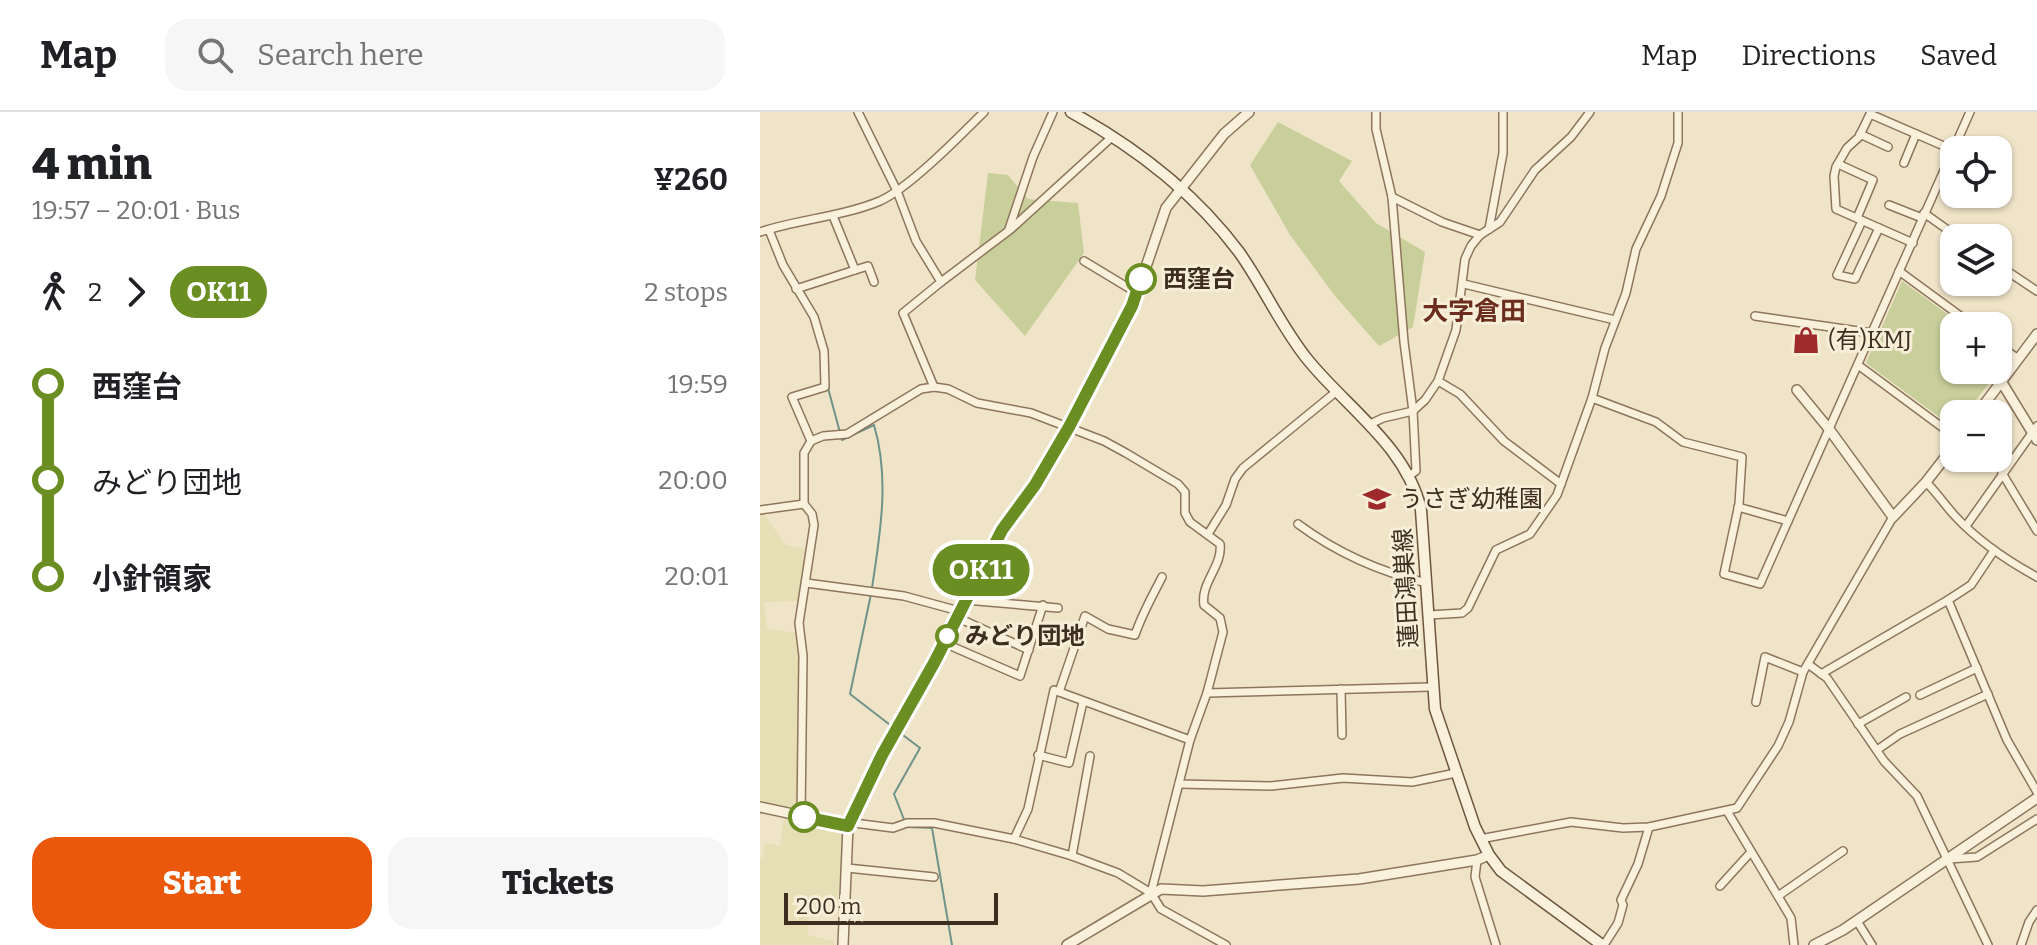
<!DOCTYPE html>
<html lang="en">
<head>
<meta charset="utf-8">
<style>
	:root { --surface:#fff; --page:#f6f6f6; --text:#202124; --muted:#757577; --line:#e0e0e0; --accent:#ea580c }
	body { margin:0; font-family:Bitter,"Noto Sans JP",serif; background:var(--page); color:var(--text); height:100vh; display:flex; flex-direction:column; font-size:30px; white-space:nowrap }
	* { box-sizing:border-box; margin:0 }
	p { font-size:26px; color:var(--muted) }
	.icon { flex:none; width:44px; height:44px; fill:none; stroke:currentColor; stroke-width:2; stroke-linecap:round; stroke-linejoin:round }
	.map { position:relative; flex:1; overflow:hidden }
	.details { display:flex; flex-direction:column; background:var(--surface); width:760px }
	.details>* { flex:none }
	.badge { padding:0 16px; border-radius:26px; font-size:28px; line-height:52px }
	.tools { position:absolute; left:1180px; top:24px; display:grid; gap:16px }
	.tools a { display:grid; place-items:center; width:72px; height:72px; border-radius:16px; background:var(--surface); box-shadow:0 2px 6px #0004; font-size:40px }
	.scale { position:absolute; left:24px; bottom:20px; width:214px; box-sizing:border-box; padding-left:8px; border:4px solid #3d2e20; border-top:0; font-size:22px; line-height:28px; white-space:nowrap; color:#3d2e20; -webkit-text-stroke:6px #f7eed8; paint-order:stroke }
	.map>.badge { position:absolute; translate:-50% -50%; box-shadow:0 0 0 4px #fff }
	.legs { display:flex; align-items:center; gap:12px; height:88px; padding:0 32px; font-size:26px }
	.legs p { margin-inline-start:auto }
	.summary { display:flex; align-items:center; justify-content:space-between; height:136px; padding:0 32px }
	h1 { font-size:44px; font-weight:800; line-height:60px }
	.cta { display:flex; gap:16px; margin-top:auto; padding:16px 32px }
	.cta a { flex:1; height:92px; border-radius:24px; background:var(--accent); color:#fff; font-size:32px; font-weight:800; line-height:92px; text-align:center }
	.cta a+a { background:var(--page); color:var(--text) }
	ul { padding:0 32px; list-style:none }
	li { display:flex; align-items:center; gap:28px; height:96px; font-size:30px }
	li i { display:grid; place-items:center; width:12px; height:100%; margin:0 10px; background:currentColor }
	li i::after { content:''; width:20px; height:20px; margin:-10px; border:6px solid; border-radius:50%; background:var(--surface) }
	li p { margin-inline-start:auto }
	li:first-child i { background:linear-gradient(#0000 50%,currentColor 0) }
	li:last-child i { background:linear-gradient(currentColor 50%,#0000 0) }
	header { display:flex; align-items:center; gap:48px; box-sizing:border-box; height:112px; padding:0 40px; background:var(--surface); border-bottom:2px solid var(--line) }
	header strong { font-size:38px }
	nav { display:flex; gap:44px; margin-inline-start:auto; font-size:28px }
	.search { width:560px; height:72px; background:var(--page); display:flex; align-items:center; gap:20px; box-sizing:border-box; padding:0 28px; border-radius:24px; color:var(--muted); font-size:30px }
	main { display:flex; flex:1; min-height:0 }
	.map>svg:first-child { display:block }
	.farmland { fill:#e6deb5 }
	.green { fill:#c9cf9b }
	.lines { fill:none; stroke-linecap:round; stroke-linejoin:round }
	.stream { stroke:#6f938a; stroke-width:2 }
	.minor-casing { stroke:#8d765c; stroke-width:10 }
	.tertiary-casing { stroke:#8d765c; stroke-width:12 }
	.secondary-casing { stroke:#6f573f; stroke-width:13 }
	.minor { stroke:#faf1dc; stroke-width:7 }
	.tertiary { stroke:#faf1dc; stroke-width:9 }
	.secondary { stroke:#faf1dc; stroke-width:10 }
	.line-1-casing { stroke:#fff; stroke-width:18 }
	.line-1 { stroke:#6b8e23; stroke-width:12 }
	.stop-1-dot { fill:#fff; stroke:#6b8e23; stroke-width:4 }
	.labels { text-anchor:middle; dominant-baseline:central; stroke-width:6; stroke-linejoin:round; paint-order:stroke }
	.stop-label { font-size:24px; font-weight:bold; fill:#3d2e20; stroke:#f7eed8; text-anchor:start }
	.poi-label { font-size:24px; fill:#3d2e20; stroke:#f7eed8; text-anchor:start }
	.street-label { font-size:24px; fill:#3d2e20; stroke:#f7eed8 }
	.neighbourhood-label { font-size:26px; font-weight:bold; fill:#6b2e1e; stroke:#f7eed8 }
</style>
</head>
<body>
<header>
<strong>Map</strong>
<div class="search"><svg class="icon" aria-label="search" viewBox="0 0 24 24"><circle cx="10" cy="10" r="6"/><path d="M15 15l6 6"/></svg>Search here</div>
<nav><a>Map</a><a>Directions</a><a>Saved</a></nav>
</header>
<main>
<section class="details">
<div class="summary"><div><h1>4 min</h1><p>19:57 – 20:01 · Bus</p></div><b>¥260</b></div>
<div class="legs"><svg class="icon" aria-label="walk" viewBox="0 0 24 24"><circle cx="13" cy="4" r="2"/><path d="M13 8l-2 6 4 7M11 14l-3 7M7 12l3-4h3l4 4"/></svg>2<svg class="icon" aria-label="forward" viewBox="0 0 24 24"><path d="M9 5l7 7-7 7"/></svg><b class="badge" style="background:#6b8e23;color:#fff">OK11</b><p>2 stops</p></div>
<ul>
<li><i style="color:#6b8e23"></i><b>西窪台</b><p>19:59</p></li>
<li><i style="color:#6b8e23"></i><span>みどり団地</span><p>20:00</p></li>
<li><i style="color:#6b8e23"></i><b>小針領家</b><p>20:01</p></li>
</ul>
<div class="cta"><a>Start</a><a>Tickets</a></div>
</section>
<div class="map">
<svg width="1277" height="833" viewBox="0 0 1277 833">
	<rect width="100%" height="100%" fill="#f0e4c8"/>
	<!-- farmland -->
	<g class="farmland">
		<polygon points="4,402 26,433 49,438 40,489 4,490 7,517 40,521 37,698 0,690 0,403"/>
		<polygon points="24,705 85,718 76,803 49,800 48,823 74,829 74,833 0,833 0,747 3,746 4,731 20,734"/>
	</g>
	<!-- green -->
	<g class="green">
		<polygon points="518,10 592,49 579,69 616,111 665,140 653,215 619,234 575,184 530,123 490,53"/>
		<polygon points="228,61 248,63 268,87 318,91 324,141 265,224 215,168"/>
		<polygon points="1142,169 1204,214 1194,214 1194,258 1238,258 1238,239 1248,247 1205,302 1194,302 1194,316 1106,251"/>
	</g>
	<g class="lines">
		<!-- stream -->
		<g class="stream">
			<path d="M68,276L82,328L114,313C130,367 120,422 112,476"/>
			<polyline points="111,482 90,582 134,616"/>
			<polyline points="139,620 160,636 134,682 145,710"/>
			<polyline points="148,715 172,716 192,833"/>
		</g>
		<!-- minor casing -->
		<g class="minor-casing">
			<g id="minor">
				<polyline points="98,0 137,79 156,129 181,170 143,201 174,275"/>
				<polyline points="616,0 616,17 632,85 644,230 653,299 656,359 649,364"/>
				<polyline points="1100,22 1128,35"/>
				<polyline points="1144,51 1156,22"/>
				<polyline points="1078,52 1113,68 1097,106"/>
				<polyline points="632,85 682,110 720,123"/>
				<polyline points="1129,93 1162,106"/>
				<polyline points="1164,101 1199,126"/>
				<polyline points="73,104 95,158 108,154 114,170"/>
				<polyline points="1102,109 1077,163 1095,167 1119,116"/>
				<polyline points="249,117 273,45 293,0"/>
				<polyline points="729,117 743,41 743,0"/>
				<polyline points="9,118 23,153 54,205 64,239 65,275 32,285 51,329"/>
				<path d="M0,120C39,107 81,105 120,89C149,76 200,24 224,0"/>
				<polyline points="1153,131 1076,97 1074,64 1076,55 1087,36 1099,25 1110,2 1193,38"/>
				<polyline points="324,149 377,181"/>
				<polyline points="1238,153 1277,179"/>
				<polyline points="1139,159 1214,214"/>
				<polyline points="181,170 251,117 353,24"/>
				<polyline points="704,172 855,208"/>
				<polyline points="36,177 95,158"/>
				<polyline points="995,204 1112,221"/>
				<polyline points="1238,232 1258,247"/>
				<polyline points="1098,253 1194,324"/>
				<polyline points="678,269 700,282 744,329 801,372"/>
				<polyline points="832,286 896,310 923,330 982,345 979,392 964,462 1000,472 1210,0"/>
				<polyline points="608,313 623,306 653,299 665,288 678,269 696,218 705,147 711,134 720,123 740,110 775,58 811,25 830,0"/>
				<polyline points="1242,361 1277,419"/>
				<path d="M1166,370C1177,381 1185,393 1195,404C1219,430 1246,448 1277,465"/>
				<polyline points="978,395 1028,409"/>
				<polyline points="0,398 44,392"/>
				<path d="M538,412C577,441 620,460 667,471"/>
				<polyline points="1206,414 1277,314"/>
				<polyline points="448,422 466,393 475,367 483,356 577,279"/>
				<polyline points="1233,440 1211,473 1188,488 1247,628 1277,680"/>
				<polyline points="46,471 144,484 199,499"/>
				<polyline points="205,488 298,496"/>
				<polyline points="669,503 702,501 708,496 736,438 770,422 797,383 832,286 845,236 866,181 876,137 901,84 918,31 918,0"/>
				<polyline points="196,505 269,538"/>
				<polyline points="184,531 260,564 283,493"/>
				<polyline points="1048,552 1067,566 1124,649 1157,684 1228,833"/>
				<polyline points="1061,562 1188,488"/>
				<polyline points="581,577 582,623"/>
				<path d="M299,580L325,504L348,517L375,523C382,502 392,485 402,465"/>
				<polyline points="447,581 671,575"/>
				<polyline points="1160,583 1217,556"/>
				<polyline points="996,590 1005,545 1043,560"/>
				<polyline points="1098,612 1146,585"/>
				<polyline points="1117,638 1140,622 1228,582"/>
				<polyline points="278,643 309,651 323,590"/>
				<polyline points="419,672 511,674 583,666 652,670 696,661"/>
				<polyline points="967,699 1031,806 1034,833"/>
				<path d="M41,704L43,544L39,511L54,413L52,402L44,392V341L51,329L63,324L87,322L161,277L174,275L188,277L217,291L271,301L344,329L366,341L418,372L425,380V401L430,410L460,432C463,454 440,471 444,493L460,506L463,520L447,581L430,628L391,781"/>
				<polyline points="88,714 94,711 133,716 147,711 174,711 254,727 312,744 358,761 391,781 401,797 466,833"/>
				<polyline points="254,727 268,697 294,578 430,628"/>
				<polyline points="720,727 811,710 863,716 889,715 977,696 1018,634 1029,610 1043,560 1133,405"/>
				<polyline points="312,744 330,644"/>
				<polyline points="1189,747 1217,745 1277,707"/>
				<polyline points="717,748 715,765 736,833"/>
				<polyline points="87,756 174,765"/>
				<polyline points="960,774 990,741"/>
				<polyline points="1018,784 1083,739"/>
				<polyline points="1097,809 1112,833"/>
				<polyline points="844,833 858,811 863,793 861,788 878,752 889,715"/>
				<polyline points="1261,833 1269,810 1277,798"/>
			</g>
		</g>
		<!-- tertiary casing -->
		<g class="tertiary-casing">
			<g id="tertiary">
				<polyline points="1241,269 1277,328"/>
				<polyline points="1037,278 1069,317 1133,405 1166,370 1194,334"/>
				<polyline points="1217,302 1277,222"/>
				<polyline points="0,695 88,714"/>
				<polyline points="83,833 88,714 105,676 242,418 288,351 364,208 377,181 406,96 464,22 489,0"/>
				<polyline points="307,833 401,777 443,779 599,767 717,748 729,743"/>
				<polyline points="1054,833 1083,818 1277,686"/>
			</g>
		</g>
		<!-- secondary casing -->
		<g class="secondary-casing">
			<path id="secondary" d="M311,0C375,35 435,81 479,140C504,175 521,215 548,248C587,296 647,335 661,398L675,597L715,715L729,743L741,759L842,833"/>
		</g>
		<!-- minor -->
		<use href="#minor" class="minor"/>
		<!-- tertiary -->
		<use href="#tertiary" class="tertiary"/>
		<!-- secondary -->
		<use href="#secondary" class="secondary"/>
	</g>
	<g class="lines">
		<!-- line-1 casing -->
		<g class="line-1-casing">
			<polyline id="line-1" points="44,705 88,714 122,643 174,551 242,418 275,373 309,315 372,194 381,167"/>
		</g>
		<!-- line-1 -->
		<use href="#line-1" class="line-1"/>
	</g>
	<!-- icons -->
	<defs>
		<g id="shop-bare" transform="scale(2.16)"><path d="M-5-2.5h2.3a2.7 3.5 0 0 1 5.4 0H5L5.5 6h-11ZM-1.5-2.5h3a1.5 2.3 0 0 0-3 0Z" fill="#9e2a2b" stroke="#f7eed8" stroke-width="2.5" paint-order="stroke"/></g>
		<g id="school-bare" transform="scale(2.16)"><path d="M0-5L7-2L0 1L-7-2ZM-4 1L0 2.5L4 1V4Q0 6-4 4Z" fill="#9e2a2b" stroke="#f7eed8" stroke-width="2.5" paint-order="stroke"/></g>
	</defs>
	<g fill-rule="evenodd">
		<use href="#shop-bare" x="1046" y="228"/>
		<use href="#school-bare" x="617" y="387"/>
	</g>
	<!-- markers -->
	<g class="stop-1-dot">
		<circle cx="381" cy="167" r="14"/>
		<circle cx="187" cy="524" r="10"/>
		<circle cx="44" cy="705" r="14"/>
	</g>
	<g class="labels">
		<!-- stop labels -->
		<g class="stop-label">
			<text x="403" y="167">西窪台</text>
			<text x="205" y="524">みどり団地</text>
		</g>
		<!-- poi labels -->
		<g class="poi-label">
			<text x="1068" y="228">(有)KMJ</text>
			<text x="639" y="387">うさぎ幼稚園</text>
		</g>
		<!-- street labels -->
		<g class="street-label">
			<text transform="translate(646 476) rotate(-93)">蓮田鴻巣線</text>
		</g>
		<!-- neighbourhood labels -->
		<g class="neighbourhood-label">
			<text x="714" y="199">大字倉田</text>
		</g>
	</g>
</svg>
<div class="tools">
<a><svg class="icon" aria-label="locate" viewBox="0 0 24 24"><circle cx="12" cy="12" r="6"/><path d="M12 2v4M12 18v4M2 12h4M18 12h4"/></svg></a>
<a><svg class="icon" aria-label="layers" viewBox="0 0 24 24"><path d="M12 4l9 5-9 5-9-5zM3 14l9 5 9-5"/></svg></a>
<a>+</a>
<a>−</a>
</div>
<div class="scale">200 m</div>
<b class="badge" style="left:221px;top:458px;background:#6b8e23;color:#fff">OK11</b>
</div>
</main>
</body>
</html>
